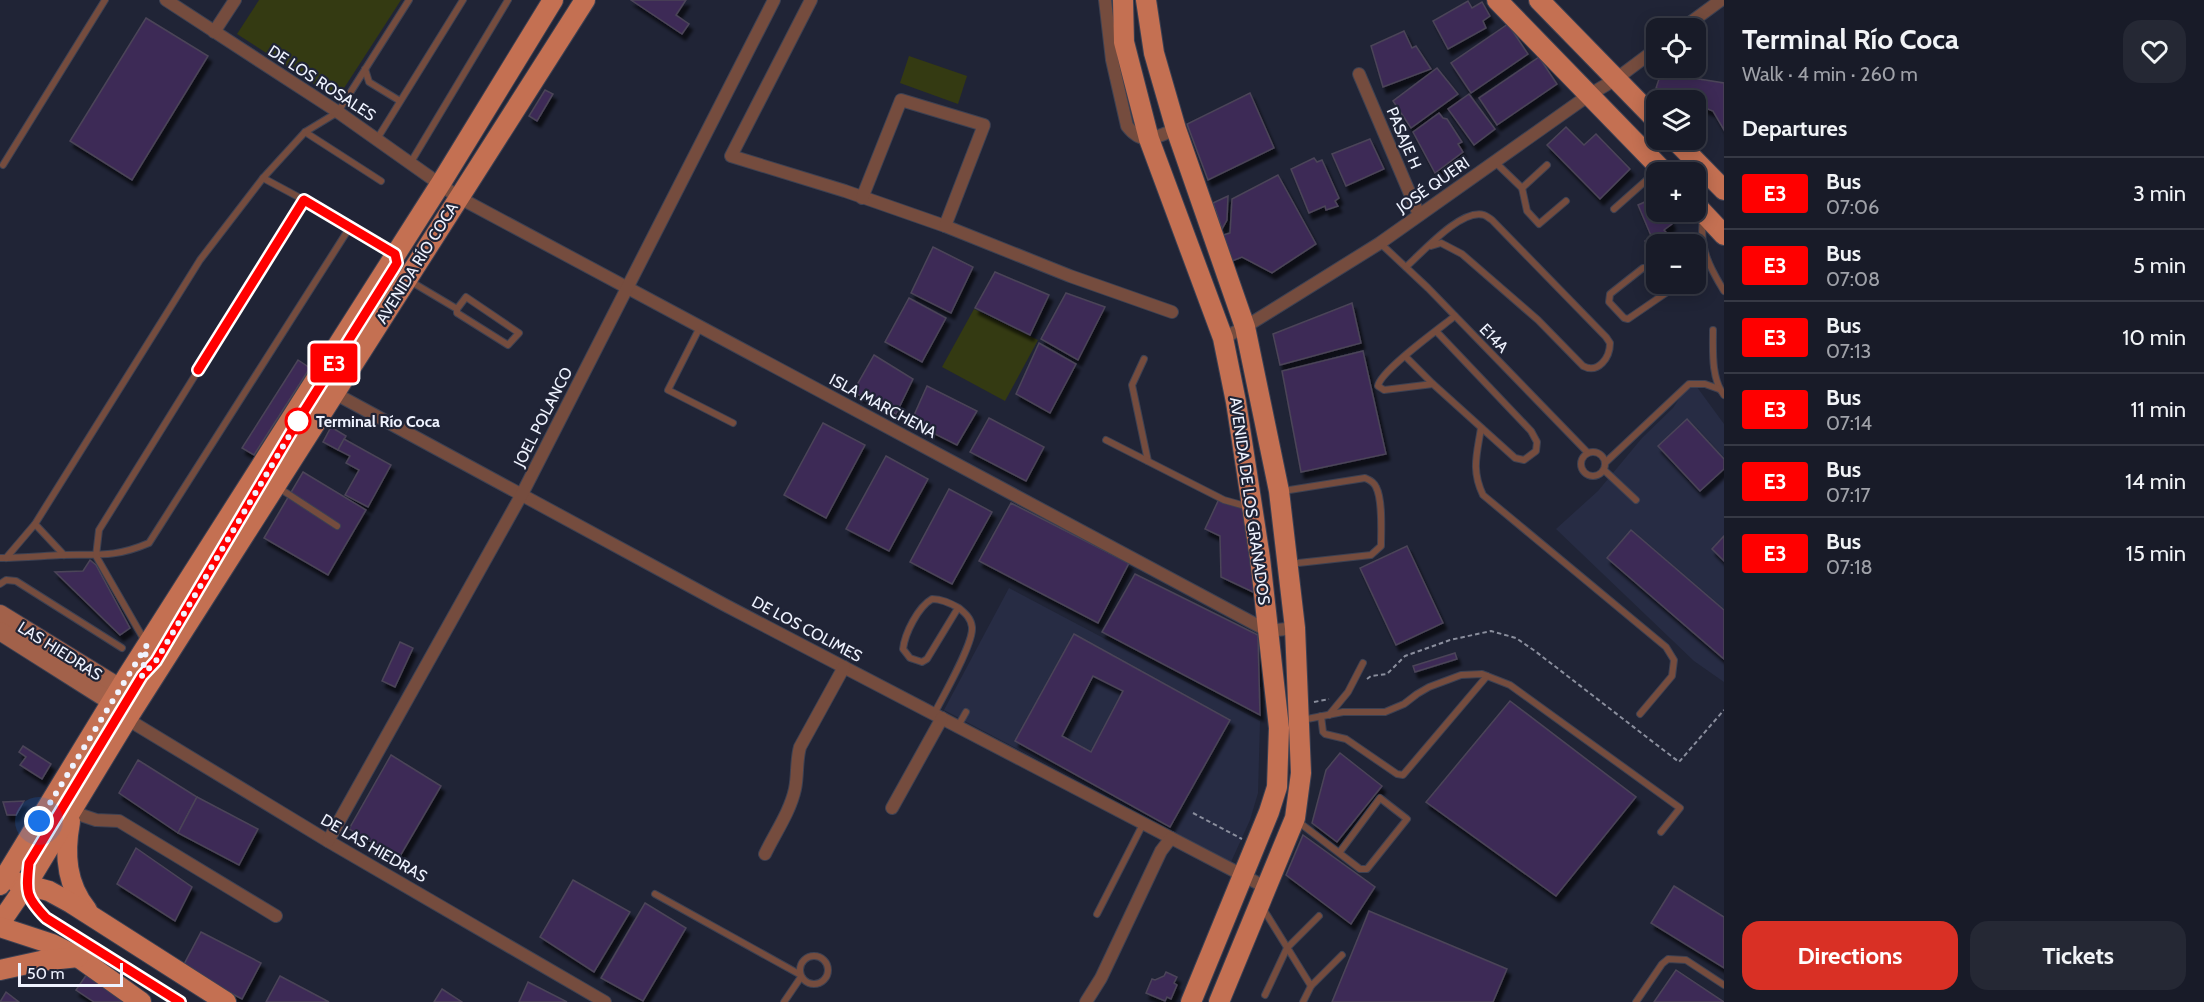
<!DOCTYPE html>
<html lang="en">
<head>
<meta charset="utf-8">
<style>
	:root { --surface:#181b28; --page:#252834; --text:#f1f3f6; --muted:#9fa1a8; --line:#363945; --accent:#d93025 }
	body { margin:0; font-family:Cabin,sans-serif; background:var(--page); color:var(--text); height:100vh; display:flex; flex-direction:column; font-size:22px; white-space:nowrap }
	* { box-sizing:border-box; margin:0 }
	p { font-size:20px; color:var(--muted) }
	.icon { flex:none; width:33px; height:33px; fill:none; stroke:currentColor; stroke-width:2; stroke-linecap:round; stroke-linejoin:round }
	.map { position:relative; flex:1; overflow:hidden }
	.panel { display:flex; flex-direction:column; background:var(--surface); width:480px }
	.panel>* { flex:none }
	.badge { padding:0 12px; border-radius:4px; font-size:21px; line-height:39px }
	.fabs { position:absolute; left:1646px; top:18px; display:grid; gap:12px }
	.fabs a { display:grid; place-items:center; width:60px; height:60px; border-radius:12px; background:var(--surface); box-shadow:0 3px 15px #0003,0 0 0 2px var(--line); font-size:30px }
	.scale { position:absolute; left:18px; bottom:15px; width:105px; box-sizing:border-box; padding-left:6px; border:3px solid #eff3ff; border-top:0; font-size:16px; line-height:21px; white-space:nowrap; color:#eff3ff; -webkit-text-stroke:4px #202436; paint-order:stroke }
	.you { position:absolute; width:30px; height:30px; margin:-15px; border:4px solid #fff; border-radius:50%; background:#1a73e8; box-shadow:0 0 0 9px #1a73e833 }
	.map>.badge { position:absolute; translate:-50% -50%; box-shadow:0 0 0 3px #fff }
	h2 { padding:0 18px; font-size:22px; line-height:54px }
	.round { display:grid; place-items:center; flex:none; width:63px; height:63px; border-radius:18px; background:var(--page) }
	.head { display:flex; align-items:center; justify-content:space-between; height:102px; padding:0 18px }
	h1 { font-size:28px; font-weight:700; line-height:45px }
	.primary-button { display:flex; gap:12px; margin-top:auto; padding:12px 18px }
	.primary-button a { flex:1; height:69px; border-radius:18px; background:var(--accent); color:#fff; font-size:24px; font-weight:700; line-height:69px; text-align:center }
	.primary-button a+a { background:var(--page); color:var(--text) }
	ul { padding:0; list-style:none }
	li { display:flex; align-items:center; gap:18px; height:72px; padding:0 18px; border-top:2px solid var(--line) }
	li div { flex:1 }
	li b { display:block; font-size:22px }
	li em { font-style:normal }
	li .badge { min-width:66px; font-weight:700; text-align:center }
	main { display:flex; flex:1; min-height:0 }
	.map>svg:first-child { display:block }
	.built { fill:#272c44 }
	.green { fill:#343a12 }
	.building { fill:#3d2c56; stroke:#4b4458; stroke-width:1.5; fill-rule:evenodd; filter:url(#shadow) }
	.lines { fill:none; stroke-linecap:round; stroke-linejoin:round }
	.lane-casing { stroke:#3d4152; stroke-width:8 }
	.street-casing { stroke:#3d4152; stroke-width:14 }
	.secondary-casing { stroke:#3d4152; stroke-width:20 }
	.primary-casing { stroke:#3d4152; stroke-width:22 }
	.path { stroke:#8a8e9d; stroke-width:2; stroke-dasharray:4.5 3; stroke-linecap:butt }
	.lane { stroke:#754c3e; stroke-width:6 }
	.street { stroke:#754c3e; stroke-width:12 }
	.secondary { stroke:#a2614a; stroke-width:18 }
	.primary { stroke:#c47052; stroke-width:20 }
	.line-casing { stroke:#fff; stroke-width:14 }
	.line { stroke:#f00; stroke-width:9 }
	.walk { stroke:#eff3ff; stroke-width:6; stroke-dasharray:0 10.8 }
	.stop-dot { fill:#fff; stroke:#f00; stroke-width:3 }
	.labels { text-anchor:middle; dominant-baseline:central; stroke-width:4.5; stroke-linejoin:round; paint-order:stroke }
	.street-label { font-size:16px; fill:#eff3ff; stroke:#202436 }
	.stop-label { font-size:16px; font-weight:bold; fill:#eff3ff; stroke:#202436; text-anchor:start }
</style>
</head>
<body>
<main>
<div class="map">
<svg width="1724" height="1002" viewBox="0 0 1724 1002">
	<defs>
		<filter id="shadow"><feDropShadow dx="3.5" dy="6" stdDeviation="1.5" flood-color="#0009"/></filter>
	</defs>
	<rect width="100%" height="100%" fill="#202436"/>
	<!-- built -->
	<g class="built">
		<polygon points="1694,383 1724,424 1724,682 1694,661 1556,529 1598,491 1642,438 1673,408 1683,393"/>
		<polygon points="1009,588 1260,721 1258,793 1250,820 1231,862 944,710"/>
	</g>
	<!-- green -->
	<g class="green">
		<polygon points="259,0 401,0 337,99 237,34"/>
		<polygon points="909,56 967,76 958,104 900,83"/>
		<polygon points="974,309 1038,340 1005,401 942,367"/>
	</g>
	<!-- building -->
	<g class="building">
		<polygon points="631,0 686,0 676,15 689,24 682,34"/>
		<polygon points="1468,1 1472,8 1482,2 1490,16 1483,21 1486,28 1448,49 1433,21"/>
		<polygon points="146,18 208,56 132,180 70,141"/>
		<polygon points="1508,24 1528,54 1471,93 1451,63"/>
		<polygon points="1404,31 1412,48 1416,46 1431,69 1383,87 1371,46"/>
		<polygon points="1539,57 1557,84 1497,125 1479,98"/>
		<polygon points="1437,68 1458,94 1411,128 1393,101"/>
		<polygon points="1661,73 1724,83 1724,130 1713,111 1695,104 1695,100 1686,100 1656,88"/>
		<polygon points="545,90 553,94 537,121 529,116"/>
		<polygon points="1250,93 1274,148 1208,180 1187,124"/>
		<polygon points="1469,94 1495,129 1474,145 1448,109"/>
		<polygon points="1439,113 1443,118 1447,119 1462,142 1458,144 1463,152 1435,173 1413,132"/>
		<polygon points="1566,127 1584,145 1596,134 1630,169 1600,199 1547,145"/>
		<polygon points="1370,139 1384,169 1346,186 1332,154"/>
		<polygon points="1314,158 1317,162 1322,160 1339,198 1335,201 1338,206 1326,210 1325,206 1309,213 1291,169"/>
		<polygon points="1278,175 1316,244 1272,273 1242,257 1227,263 1217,237 1230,233 1232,199"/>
		<polygon points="1228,196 1227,220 1222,229 1213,203"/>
		<polygon points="1656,197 1656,212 1667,212 1672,224 1664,230 1677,244 1656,244 1656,255 1645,241 1652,238 1638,205"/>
		<polygon points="933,247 973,267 951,313 911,293"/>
		<polygon points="995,272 1049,295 1030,335 975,308"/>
		<polygon points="1066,293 1105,307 1078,360 1041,339"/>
		<polygon points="909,298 946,318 922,362 885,342"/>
		<polygon points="1352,303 1361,343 1280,365 1273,334"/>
		<polygon points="1039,343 1076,364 1050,413 1016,394"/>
		<polygon points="1363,351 1386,454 1301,472 1282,371"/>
		<polygon points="874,355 913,379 896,414 853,392"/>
		<polygon points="298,360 310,368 254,455 242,448"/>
		<polygon points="927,386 977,411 957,445 911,422"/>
		<polygon points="989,418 1044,447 1026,481 970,452"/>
		<polygon points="1687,419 1724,459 1724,469 1700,491 1658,446"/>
		<polygon points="823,423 865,445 826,518 784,495"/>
		<polygon points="331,427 346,436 338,450 323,442"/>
		<polygon points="344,439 391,465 368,507 345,495 359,470 346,463 350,456 338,450"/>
		<polygon points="886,456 928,479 889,551 846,529"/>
		<polygon points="303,472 366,510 328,575 264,538"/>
		<polygon points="949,489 992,512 952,584 910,562"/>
		<polygon points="1219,499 1251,511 1255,593 1221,577 1220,536 1205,529"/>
		<polygon points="1011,503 1129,563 1098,623 979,561"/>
		<polygon points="1631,530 1724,610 1724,659 1607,558"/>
		<polygon points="1724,536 1724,561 1712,549"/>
		<polygon points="1407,546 1443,623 1396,645 1360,568"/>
		<polygon points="90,560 96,565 130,628 120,635 55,572 83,571"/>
		<polygon points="1135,574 1258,635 1260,715 1102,632"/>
		<path d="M1074,634L1230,720L1170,827L1015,741ZM1093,676L1123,691L1091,752L1062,736Z"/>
		<polygon points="400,642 413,648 395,687 382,681"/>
		<polygon points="1455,653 1457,659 1415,672 1413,666"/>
		<polygon points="1510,701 1636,797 1556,896 1426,802"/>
		<polygon points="23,746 51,764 42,779 20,765 26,757 19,752"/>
		<polygon points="1340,753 1382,786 1337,842 1312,823 1326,770"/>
		<polygon points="391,755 441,786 399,858 349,829"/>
		<polygon points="138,760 197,797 178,833 119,793"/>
		<polygon points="197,797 258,829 239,865 178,833"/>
		<polygon points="24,801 16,815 7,815 3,802"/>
		<polygon points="1303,835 1375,887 1351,924 1286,875"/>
		<polygon points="136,848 192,887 175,921 117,884"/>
		<polygon points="573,880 630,912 594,972 540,937"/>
		<polygon points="1674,886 1724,917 1724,968 1651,923"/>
		<polygon points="645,903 686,928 643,1001 601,978"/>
		<polygon points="1369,911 1507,969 1493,1002 1332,1002"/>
		<polygon points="201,932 261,963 242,999 182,968"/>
		<polygon points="1676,970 1724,1002 1654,1002"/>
		<polygon points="89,971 133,1002 94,1002 76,990"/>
		<polygon points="1166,972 1177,977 1174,983 1177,985 1171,999 1167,997 1165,1001 1146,993 1152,979 1155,980 1164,976"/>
		<polygon points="280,976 329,1002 266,1002"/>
		<polygon points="528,982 567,1002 519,1002"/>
		<polygon points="442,989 462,1002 434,1002"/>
		<polygon points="6,992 19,1002 0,1002"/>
	</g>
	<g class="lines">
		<!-- lane casing -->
		<g class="lane-casing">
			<g id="lane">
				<polyline points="365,69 369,82 400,101"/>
				<polyline points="305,132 381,181"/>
				<polyline points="377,139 463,0"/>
				<polyline points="411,162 508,0"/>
				<polyline points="1495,162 1522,188 1547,165"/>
				<polyline points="3,165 105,0"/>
				<polyline points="263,178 304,200"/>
				<polyline points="1522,188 1527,211 1539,224 1566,201"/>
				<polyline points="1614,209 1659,169"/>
				<path d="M1703,220C1699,248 1710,268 1724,291"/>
				<polyline points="1380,243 1428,288 1588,453"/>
				<path d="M1406,267C1422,253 1461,208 1484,215C1487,216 1489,218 1492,220L1606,337L1610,343C1610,358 1598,374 1583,366L1538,320L1462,254L1441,243L1431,246"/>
				<polyline points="1695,272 1707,263"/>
				<polyline points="1656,276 1649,268 1643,268 1610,294 1609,302 1624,318 1628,319 1679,284"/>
				<polyline points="410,281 457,309 457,313 508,345 519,333 466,297 457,309"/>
				<polyline points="1663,284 1669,290"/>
				<polyline points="700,327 668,390 733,423"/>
				<path d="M1713,330C1713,350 1711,379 1724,395"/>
				<path d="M1436,331L1531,431L1537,442L1536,451L1524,460L1515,458L1433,384L1384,390L1378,386C1380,371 1440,328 1455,316"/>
				<polyline points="1405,356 1433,384"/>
				<polyline points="1144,359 1132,385 1148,461"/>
				<path d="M1481,428C1477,454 1471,470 1483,495L1666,647L1674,660L1672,676L1640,714"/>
				<polyline points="1106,440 1224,500 1249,507"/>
				<circle cx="1593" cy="464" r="12"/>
				<polyline points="1606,462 1689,384 1705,384 1719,389"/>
				<polyline points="1604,470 1636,500"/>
				<polyline points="279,488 337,526"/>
				<path d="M1283,491L1365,478C1370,480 1374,482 1376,487C1383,500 1381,531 1381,546L1371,555L1289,564"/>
				<polyline points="64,555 35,524 200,260 263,178 305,132 338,112 409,0"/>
				<path d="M0,558C20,558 41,556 61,555C97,554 114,558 149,543L350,227"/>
				<polyline points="6,558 35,524"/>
				<polyline points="0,584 6,580 16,581 122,648"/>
				<polyline points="198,590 255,492"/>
				<polyline points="146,643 96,556 99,530 304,200 394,253"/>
				<polyline points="142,676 144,662"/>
				<polyline points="119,713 142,676 150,667"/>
				<path d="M934,714C943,696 974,643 972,627C971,618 965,613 959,608C950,603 942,599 932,599C918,607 905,633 903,649L910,658L922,662L927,659L958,608"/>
				<polyline points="1329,715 1348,692 1363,663"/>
				<polyline points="1321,716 1323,732 1325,734 1346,739 1397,774 1403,775 1487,676"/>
				<polyline points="1302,720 1343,712 1385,712 1404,704 1417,694 1429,687 1461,675 1482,674 1510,685 1680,808 1661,832"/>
				<polyline points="958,726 966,712"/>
				<polyline points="1296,820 1360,869 1367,869 1407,819 1380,798 1339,853"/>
				<polyline points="28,890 29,900 46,918 180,1002"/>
				<polyline points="655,894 799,974"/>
				<polyline points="1262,907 1311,986 1342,955"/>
				<polyline points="1097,914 1143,824"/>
				<circle cx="814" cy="970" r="14"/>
				<polyline points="1265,995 1287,948 1319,916"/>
				<polyline points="784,1002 801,977"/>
				<polyline points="1303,1002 1311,986"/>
				<polyline points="1636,1002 1662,964 1668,959 1686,960 1724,985"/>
			</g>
		</g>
		<!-- street casing -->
		<g class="street-casing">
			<g id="street">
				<polyline points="166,0 338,112 458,197 1268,631 1295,628"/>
				<polyline points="811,0 731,156 845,191 945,226 1070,276 1172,312"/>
				<path d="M1105,0L1112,60L1127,126C1143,147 1156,137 1176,129"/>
				<polyline points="1683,28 1721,0"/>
				<polyline points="214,32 235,0"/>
				<polyline points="1359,74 1419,215"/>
				<polyline points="862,198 901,100 984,125 945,226"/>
				<polyline points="1223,338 1245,327 1380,243 1589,95 1616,79 1656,49"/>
				<polyline points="334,393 723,604 1267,888"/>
				<polyline points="127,719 328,841 605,1002"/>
				<polyline points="892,808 942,718"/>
				<polyline points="72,812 96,820 119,821 276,916"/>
				<polyline points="328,841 522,494 774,0"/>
				<path d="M765,854C775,833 790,812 795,789C798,775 796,761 800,747L844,667"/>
				<polyline points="1086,1002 1101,978 1161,851 1171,838"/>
			</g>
		</g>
		<!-- secondary casing -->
		<g class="secondary-casing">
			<g id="secondary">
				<polyline points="0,614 120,688"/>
				<polyline points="0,631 112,702"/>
			</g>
		</g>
		<!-- primary casing -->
		<g class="primary-casing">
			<g id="primary">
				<polyline points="1123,0 1124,42 1149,139 1223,338 1236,402 1260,558 1279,728 1277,787 1269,812 1191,1002"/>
				<polyline points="1146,0 1154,53 1176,129 1245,327 1279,491 1295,628 1301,773 1295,818 1219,1002"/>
				<polyline points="1497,0 1664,172"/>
				<polyline points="1539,0 1656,120"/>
				<polyline points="1675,140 1724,190"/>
				<polyline points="1695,204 1724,235"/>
				<path d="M70,822C64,854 66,884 87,910"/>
				<polyline points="16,882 49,891 71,903 226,1002"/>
				<polyline points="0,885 128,675 441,183 553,0"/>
				<polyline points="0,923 27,884 127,719 585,0"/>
				<polyline points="0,927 52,944 78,957 141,1002"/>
				<polyline points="0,970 41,961 78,957"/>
			</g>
		</g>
		<!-- path -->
		<g class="path">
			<polyline points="1367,679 1371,676 1387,674 1405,656 1450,640 1491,631 1516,638 1535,651 1679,762 1724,710"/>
			<polyline points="1314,702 1329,699"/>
			<polyline points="1193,813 1242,839"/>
		</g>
		<!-- lane -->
		<use href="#lane" class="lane"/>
		<!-- street -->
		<use href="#street" class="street"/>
		<!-- secondary -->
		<use href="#secondary" class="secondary"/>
		<!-- primary -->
		<use href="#primary" class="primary"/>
	</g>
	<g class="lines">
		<!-- line casing -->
		<g class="line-casing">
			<path id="line" d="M180,1002L46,918C25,896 26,892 29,863L142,676L156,661L296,424L394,268L397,263L395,254L304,200L198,370"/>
		</g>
		<!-- line -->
		<use href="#line" class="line"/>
		<!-- walk -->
		<polyline class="walk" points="39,821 147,645 142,676 156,661 298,421"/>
	</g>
	<!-- markers -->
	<circle class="stop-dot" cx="298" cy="421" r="12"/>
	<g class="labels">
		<!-- street labels -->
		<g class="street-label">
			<text transform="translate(322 83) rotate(33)">DE LOS ROSALES</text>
			<text transform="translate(1404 138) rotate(67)">PASAJE H</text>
			<text transform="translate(1433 185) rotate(-35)">JOSÉ QUERI</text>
			<text transform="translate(417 263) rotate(-58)">AVENIDA RÍO COCA</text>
			<text transform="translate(1494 338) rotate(46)">E14A</text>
			<text transform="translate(883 406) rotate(28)">ISLA MARCHENA</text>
			<text transform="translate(543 417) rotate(-63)">JOEL POLANCO</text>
			<text transform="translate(1250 501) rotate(82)">AVENIDA DE LOS GRANADOS</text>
			<text transform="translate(807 629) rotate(28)">DE LOS COLIMES</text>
			<text transform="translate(60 651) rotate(32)">LAS HIEDRAS</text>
			<text transform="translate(374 848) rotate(30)">DE LAS HIEDRAS</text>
		</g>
		<!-- stop labels -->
		<g class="stop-label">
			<text x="316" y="421">Terminal Río Coca</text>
		</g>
	</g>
</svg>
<div class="fabs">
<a><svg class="icon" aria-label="locate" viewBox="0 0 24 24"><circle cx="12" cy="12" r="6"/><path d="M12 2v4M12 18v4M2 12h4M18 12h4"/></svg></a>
<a><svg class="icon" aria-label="layers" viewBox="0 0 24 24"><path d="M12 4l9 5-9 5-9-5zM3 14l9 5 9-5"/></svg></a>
<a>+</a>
<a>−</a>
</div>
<div class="scale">50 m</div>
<div class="you" style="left:39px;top:821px"></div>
<b class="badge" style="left:334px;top:363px;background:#f00;color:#fff">E3</b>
</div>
<section class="panel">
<div class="head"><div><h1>Terminal Río Coca</h1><p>Walk · 4 min · 260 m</p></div><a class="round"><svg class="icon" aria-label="heart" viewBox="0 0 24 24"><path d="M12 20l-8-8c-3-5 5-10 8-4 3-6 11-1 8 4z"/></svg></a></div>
<h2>Departures</h2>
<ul>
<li><span class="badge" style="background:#f00;color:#fff">E3</span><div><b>Bus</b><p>07:06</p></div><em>3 min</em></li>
<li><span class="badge" style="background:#f00;color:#fff">E3</span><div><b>Bus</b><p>07:08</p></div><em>5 min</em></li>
<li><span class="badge" style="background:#f00;color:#fff">E3</span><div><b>Bus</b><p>07:13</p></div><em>10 min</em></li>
<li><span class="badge" style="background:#f00;color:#fff">E3</span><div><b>Bus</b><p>07:14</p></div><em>11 min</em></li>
<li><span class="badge" style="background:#f00;color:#fff">E3</span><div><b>Bus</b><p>07:17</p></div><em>14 min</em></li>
<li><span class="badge" style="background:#f00;color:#fff">E3</span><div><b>Bus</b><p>07:18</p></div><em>15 min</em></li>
</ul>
<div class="primary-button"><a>Directions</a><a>Tickets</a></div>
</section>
</main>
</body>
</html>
